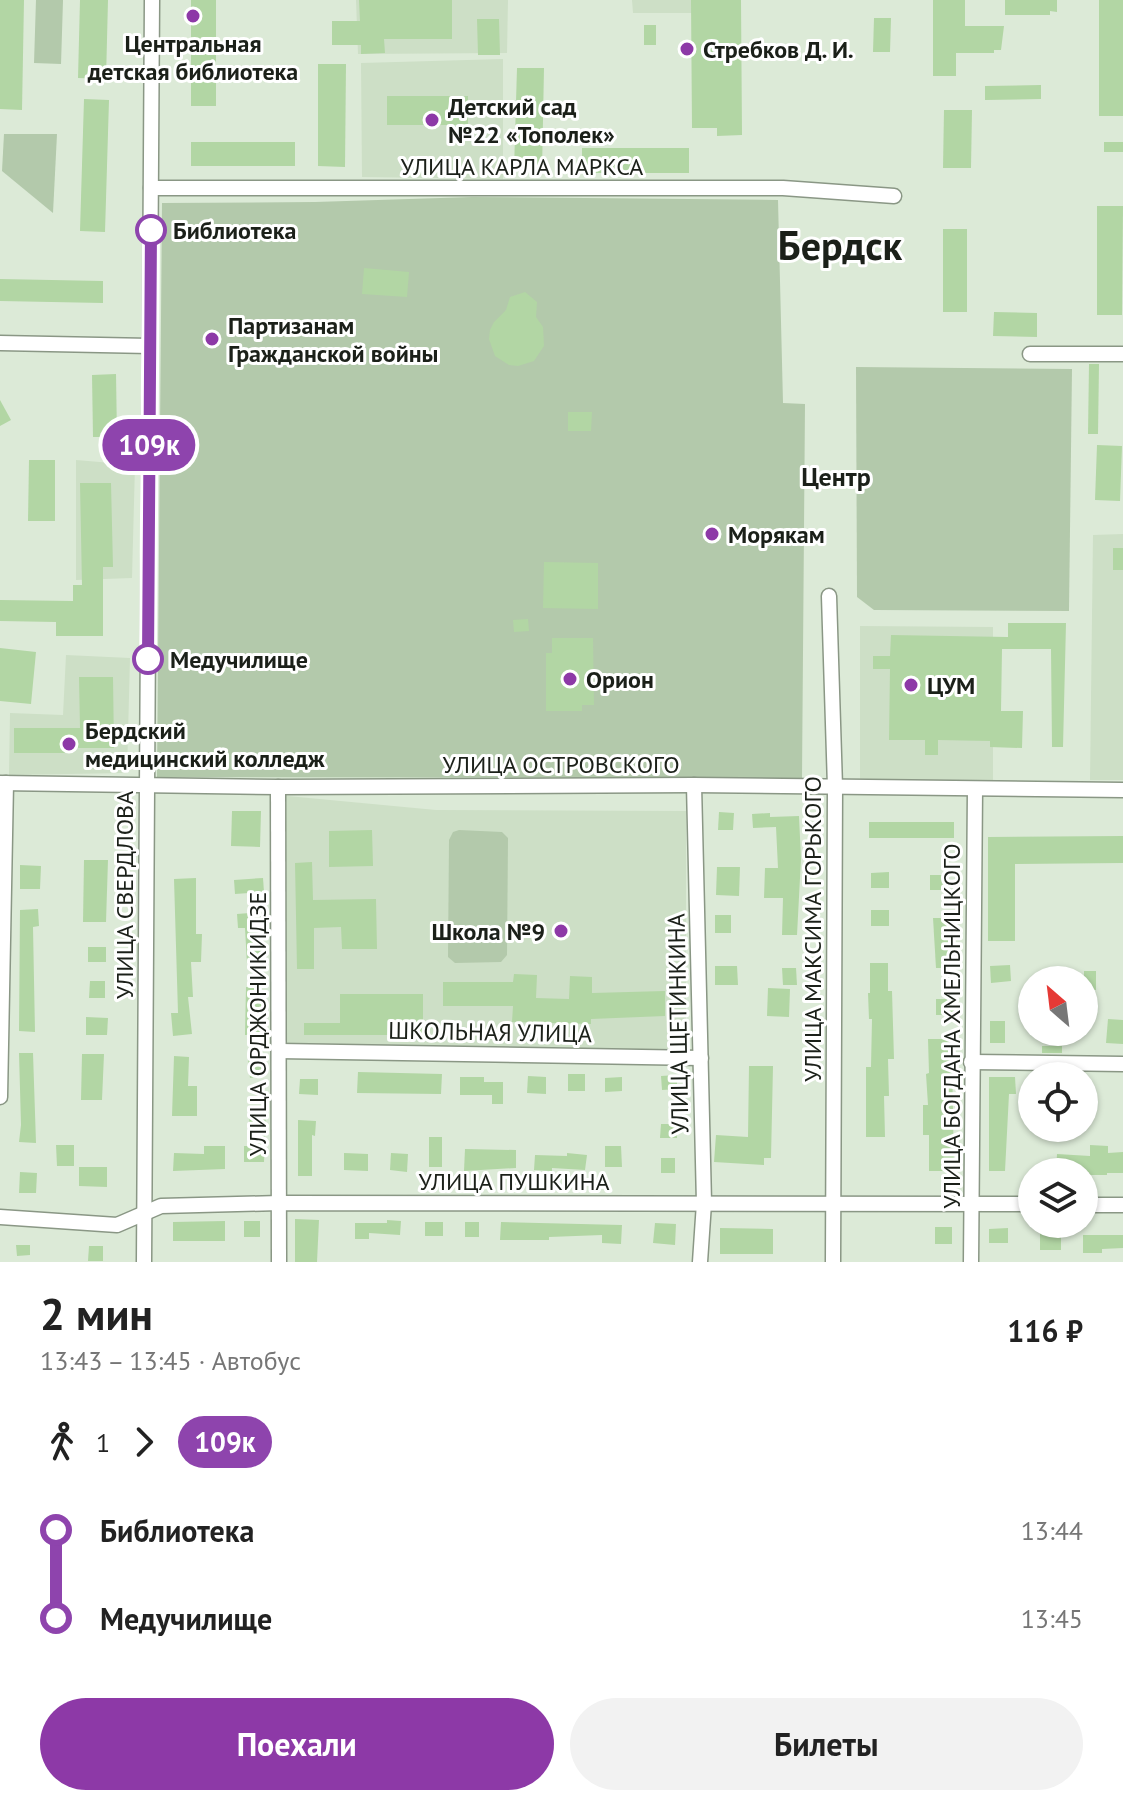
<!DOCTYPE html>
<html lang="ru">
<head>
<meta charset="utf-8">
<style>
	:root { --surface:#fff; --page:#f2f2f2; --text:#222; --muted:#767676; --accent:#8d39a7 }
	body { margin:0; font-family:"PT Sans",sans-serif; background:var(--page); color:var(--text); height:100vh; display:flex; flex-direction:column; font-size:30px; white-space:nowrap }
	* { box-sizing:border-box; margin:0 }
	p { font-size:26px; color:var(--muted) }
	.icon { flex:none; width:44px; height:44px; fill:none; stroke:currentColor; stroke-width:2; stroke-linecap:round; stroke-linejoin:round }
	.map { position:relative; height:1262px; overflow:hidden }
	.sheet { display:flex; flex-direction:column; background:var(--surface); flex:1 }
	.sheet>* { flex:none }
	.badge { padding:0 16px; border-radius:26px; font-size:28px; line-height:52px }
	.needle { width:52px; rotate:332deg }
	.buttons { position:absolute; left:1018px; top:966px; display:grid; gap:16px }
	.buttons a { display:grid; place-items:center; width:80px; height:80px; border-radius:50%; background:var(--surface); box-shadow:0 2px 6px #0004; font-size:40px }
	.map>.badge { position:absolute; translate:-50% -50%; box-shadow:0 0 0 4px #fff }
	.legs { display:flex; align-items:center; gap:12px; height:88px; padding:0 40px; font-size:26px }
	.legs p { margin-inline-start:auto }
	.headline { display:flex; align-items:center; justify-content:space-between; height:136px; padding:0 40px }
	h1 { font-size:44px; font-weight:600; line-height:60px }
	.button { display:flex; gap:16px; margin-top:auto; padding:16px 40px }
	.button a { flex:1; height:92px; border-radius:48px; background:var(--accent); color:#fff; font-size:32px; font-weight:600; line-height:92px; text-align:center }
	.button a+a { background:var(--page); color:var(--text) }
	ul { padding:0 40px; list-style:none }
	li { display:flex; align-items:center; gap:28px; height:88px; font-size:30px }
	li i { display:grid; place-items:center; width:12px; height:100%; margin:0 10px; background:currentColor }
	li i::after { content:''; width:20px; height:20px; margin:-10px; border:6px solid; border-radius:50%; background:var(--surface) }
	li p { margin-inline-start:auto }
	li:first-child i { background:linear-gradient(#0000 50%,currentColor 0) }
	li:last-child i { background:linear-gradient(currentColor 50%,#0000 0) }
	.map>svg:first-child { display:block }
	.built { fill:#cddfc6 }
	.green { fill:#b3c9ab }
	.building { fill:#b2d6a4 }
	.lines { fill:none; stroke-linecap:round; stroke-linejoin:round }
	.minor-casing { stroke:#8a9785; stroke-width:17 }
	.minor { stroke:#fff; stroke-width:14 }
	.line-1-casing { stroke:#fff; stroke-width:18 }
	.line-1 { stroke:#8e44ad; stroke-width:12 }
	.poi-dot { fill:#8d39a7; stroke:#fff; stroke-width:3 }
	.stop-1-dot { fill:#fff; stroke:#8e44ad; stroke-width:4 }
	.labels { text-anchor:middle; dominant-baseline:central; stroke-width:6; stroke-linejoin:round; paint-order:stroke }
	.poi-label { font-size:24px; font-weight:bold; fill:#1b2019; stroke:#fff; text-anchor:start }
	.street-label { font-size:24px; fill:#1b2019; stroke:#fff }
	.stop-label { font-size:24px; font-weight:bold; fill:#1b2019; stroke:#fff; text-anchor:start }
	.neighbourhood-label { font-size:26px; font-weight:bold; fill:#1b2019; stroke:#fff }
	.town-label { font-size:40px; font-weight:bold; fill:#1b2019; stroke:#fff }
</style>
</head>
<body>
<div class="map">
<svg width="1123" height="1262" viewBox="0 0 1123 1262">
	<rect width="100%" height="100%" fill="#dcead7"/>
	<!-- built -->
	<g class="built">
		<polygon points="356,0 508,0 507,53 358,54"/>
		<polygon points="632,0 718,0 718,13 633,13"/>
		<polygon points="503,59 503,179 362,177 361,63"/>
		<polygon points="76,460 135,465 132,578 76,580"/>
		<polygon points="1123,534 1123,780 1090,780 1093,535"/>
		<polygon points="860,626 993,627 993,780 860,780"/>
		<polygon points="66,655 130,658 127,773 9,775 10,713 63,715"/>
		<polygon points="277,795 436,810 686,811 686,1055 277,1048"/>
	</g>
	<!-- green -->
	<g class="green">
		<polygon points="36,0 63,0 61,64 34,63"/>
		<polygon points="4,134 57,134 53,213 2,171"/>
		<polygon points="472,197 778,200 783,403 805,404 802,778 157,777 162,203 315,202"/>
		<polygon points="856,367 1072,369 1069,611 874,610 857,597"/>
		<polygon points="459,830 502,832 508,838 507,955 501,962 455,963 448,957 449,840 453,832"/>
	</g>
	<!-- building -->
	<g class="building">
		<polygon points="0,0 24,0 22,110 0,109"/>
		<polygon points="80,0 108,0 106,79 78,78"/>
		<rect x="191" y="0" width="25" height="106"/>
		<polygon points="359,0 452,0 452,39 384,39 385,53 361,54 361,45 332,45 332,21 360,21"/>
		<polygon points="691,0 741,0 742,135 717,136 717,128 692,128"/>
		<polygon points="933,0 965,0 965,26 1004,26 1001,50 994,50 994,53 956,53 956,76 933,76"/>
		<polygon points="1005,0 1057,0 1057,12 1050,11 1050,15 1005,15"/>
		<rect x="1099" y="0" width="24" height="116"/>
		<polygon points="874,18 891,18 890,52 873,52"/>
		<polygon points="477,19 499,19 500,55 478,55"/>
		<rect x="644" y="25" width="12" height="20"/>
		<polygon points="318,64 346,64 345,167 318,166"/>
		<polygon points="517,68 544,68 542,171 514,170"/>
		<polygon points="1041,85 1041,99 985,100 985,86"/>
		<rect x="387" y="96" width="81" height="29"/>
		<polygon points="84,99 109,100 105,232 80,231"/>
		<polygon points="944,110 972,110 971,168 943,168"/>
		<rect x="191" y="142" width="104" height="24"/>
		<rect x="1104" y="142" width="19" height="10"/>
		<rect x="582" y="148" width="107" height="25"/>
		<polygon points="1097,206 1123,206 1122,315 1097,315"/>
		<rect x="943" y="229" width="24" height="83"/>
		<polygon points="364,268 409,272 407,297 362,294"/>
		<polygon points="0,279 103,281 103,303 0,301"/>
		<polygon points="525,292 537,302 536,317 543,327 544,346 534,361 518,366 509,365 495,356 489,339 490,330 494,322 506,310 510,297"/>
		<polygon points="994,312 1037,313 1037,337 993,336"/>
		<polygon points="1089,364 1099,364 1098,434 1088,434"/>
		<polygon points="116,374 117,437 93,437 92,375"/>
		<polygon points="0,400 11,420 0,426"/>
		<polygon points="568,412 592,412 591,431 568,431"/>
		<polygon points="1097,445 1122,446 1120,501 1095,500"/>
		<polygon points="29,460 55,460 55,521 28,521"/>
		<polygon points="80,483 111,483 113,567 103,567 103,636 56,636 56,622 0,621 0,600 73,601 73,585 82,585"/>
		<rect x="1113" y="548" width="10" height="22"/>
		<polygon points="544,562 598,563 598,609 543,608"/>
		<polygon points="528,619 529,631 514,632 513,620"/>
		<polygon points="1008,623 1066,623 1063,747 1052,747 1051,649 1002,649 1001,711 1023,711 1022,748 990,747 990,741 938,740 938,755 925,755 925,740 889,740 890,669 873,669 873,656 890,656 891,635 1008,637"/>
		<polygon points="552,638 593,638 594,705 582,705 582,711 546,711 546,653 552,653"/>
		<polygon points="0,648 36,652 31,704 0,701"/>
		<polygon points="79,677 113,677 114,748 73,748 72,753 14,753 14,728 80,728"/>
		<polygon points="232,811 261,811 260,847 231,846"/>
		<polygon points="719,812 734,813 733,830 718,830"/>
		<polygon points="770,813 770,817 799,816 801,859 797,935 782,935 783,898 764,898 765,868 778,868 776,827 753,828 752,814"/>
		<rect x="869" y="822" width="85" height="16"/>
		<polygon points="372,830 373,866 329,867 329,831"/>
		<polygon points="1123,836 1123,863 1015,864 1015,941 988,941 988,837"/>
		<polygon points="84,860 108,860 106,922 83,922"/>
		<polygon points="312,862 313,900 376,899 377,949 342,949 341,927 314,928 314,969 297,969 295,863"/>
		<polygon points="20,865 41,866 40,889 20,889"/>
		<polygon points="717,867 740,867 739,896 716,895"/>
		<polygon points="889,872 889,888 871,888 871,873"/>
		<rect x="930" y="875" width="18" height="15"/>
		<polygon points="196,878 196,934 202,934 201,962 191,962 193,997 188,997 192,1034 173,1036 171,1013 178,1013 174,879"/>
		<polygon points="263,878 264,892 235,894 234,880"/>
		<polygon points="38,909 39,926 33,927 35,1032 19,1031 20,910"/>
		<rect x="871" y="910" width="18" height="16"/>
		<polygon points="262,912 264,963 247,964 245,928 238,928 237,914"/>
		<rect x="715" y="915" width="16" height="18"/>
		<polygon points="933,918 952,918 954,968 936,968"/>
		<rect x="88" y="947" width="18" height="15"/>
		<polygon points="870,963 888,963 888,991 892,991 894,1059 888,1059 889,1096 884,1096 885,1137 866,1137 866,1067 871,1067 872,1019 869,1019 868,993 870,993"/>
		<polygon points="1010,965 1011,981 991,983 990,966"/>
		<polygon points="715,966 737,966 738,985 715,985"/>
		<polygon points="782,968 796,968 797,985 783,985"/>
		<polygon points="1084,971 1096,971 1096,990 1084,989"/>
		<polygon points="514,974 537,975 536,998 569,999 570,976 592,977 592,993 665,991 665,1016 591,1019 591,1024 512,1022 513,1006 443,1006 443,982 513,982"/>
		<polygon points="90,981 105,981 105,998 89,998"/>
		<polygon points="246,987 261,987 262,1020 266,1020 266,1034 245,1035"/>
		<polygon points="768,988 790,989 789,1017 767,1016"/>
		<polygon points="340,994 423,994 423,1035 304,1035 304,1023 340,1023"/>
		<rect x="936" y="999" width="18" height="16"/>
		<polygon points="86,1017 108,1018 107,1035 86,1035"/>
		<polygon points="1108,1019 1123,1020 1123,1044 1106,1043"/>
		<rect x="990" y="1021" width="15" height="22"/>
		<polygon points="928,1039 954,1039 954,1057 952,1057 954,1171 929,1171 929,1135 923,1135 923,1105 928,1105 926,1074 929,1073"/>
		<rect x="1042" y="1046" width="20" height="7"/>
		<polygon points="19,1053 33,1053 36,1143 19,1142 21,1125"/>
		<polygon points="82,1054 104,1054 102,1100 81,1100"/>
		<polygon points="174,1056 189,1057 188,1086 197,1086 197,1116 172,1116"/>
		<polygon points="262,1059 264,1076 250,1078 248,1060"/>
		<polygon points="749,1066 773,1066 771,1158 764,1158 764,1165 714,1162 716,1135 748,1137"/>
		<polygon points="358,1072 442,1074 441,1094 357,1093"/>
		<rect x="568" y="1074" width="17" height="17"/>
		<polygon points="677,1075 677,1089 662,1090 661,1076"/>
		<polygon points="528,1076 546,1077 546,1094 527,1093"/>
		<polygon points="460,1077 484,1077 484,1082 503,1082 503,1104 492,1104 492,1095 460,1095"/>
		<polygon points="622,1077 622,1091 605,1092 605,1078"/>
		<polygon points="989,1077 1015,1077 1016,1094 1009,1094 1005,1171 989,1171"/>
		<polygon points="300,1079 318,1079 318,1095 299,1094"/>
		<polygon points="249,1112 266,1113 264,1162 244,1162 244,1146 250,1146"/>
		<polygon points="298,1120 316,1121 315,1136 312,1135 312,1176 298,1176"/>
		<polygon points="661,1124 677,1124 677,1138 660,1138"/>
		<rect x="429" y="1137" width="13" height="30"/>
		<polygon points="56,1145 74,1145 74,1166 57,1166"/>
		<polygon points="1090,1145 1108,1146 1108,1153 1123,1152 1123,1173 1107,1173 1107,1175 1089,1175 1089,1172 1056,1172 1057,1154 1090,1156"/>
		<polygon points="204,1146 225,1146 225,1169 173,1171 174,1153 204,1154"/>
		<polygon points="605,1146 621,1146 622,1167 605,1167"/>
		<polygon points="465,1149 516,1150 516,1168 464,1171"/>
		<polygon points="344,1153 368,1154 368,1171 344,1170"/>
		<polygon points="391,1153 408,1154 407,1172 390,1170"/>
		<polygon points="567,1153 587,1155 585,1170 552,1168 552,1171 534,1170 535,1155 567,1156"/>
		<rect x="661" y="1158" width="14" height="15"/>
		<polygon points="79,1167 107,1167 107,1187 79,1186"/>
		<polygon points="20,1172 37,1173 36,1193 19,1193"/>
		<polygon points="295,1219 319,1220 317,1262 295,1262"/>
		<polygon points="387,1220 401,1221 400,1235 369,1233 369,1239 355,1239 355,1223 387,1223"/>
		<polygon points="225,1221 225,1241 173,1241 173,1222"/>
		<rect x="244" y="1221" width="16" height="16"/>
		<rect x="425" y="1222" width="18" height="14"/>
		<rect x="465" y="1222" width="14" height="15"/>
		<polygon points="501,1222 622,1225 621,1244 602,1243 602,1235 549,1237 549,1240 500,1240"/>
		<polygon points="655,1223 676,1224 675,1245 653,1243"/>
		<rect x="935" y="1227" width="17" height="17"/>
		<polygon points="720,1228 773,1229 773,1254 720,1254"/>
		<polygon points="1008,1228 1008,1243 989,1243 989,1229"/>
		<polygon points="1061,1230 1061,1250 1040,1250 1040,1231"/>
		<polygon points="1083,1235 1123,1235 1123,1248 1102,1249 1102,1253 1083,1253"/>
		<polygon points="16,1245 30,1245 30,1255 17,1256"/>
		<polygon points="89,1246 103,1246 103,1261 88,1261"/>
	</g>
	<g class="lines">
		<!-- minor casing -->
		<g class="minor-casing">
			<g id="minor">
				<polyline points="151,188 783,188 894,196"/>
				<polyline points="0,343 150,346"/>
				<polyline points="1030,354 1123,354"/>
				<polyline points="829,596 835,787 833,1262"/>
				<polyline points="0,783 278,787 694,785 1123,790"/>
				<polyline points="694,785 704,1203 700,1262"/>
				<polyline points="278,787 279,1262"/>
				<polyline points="279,1051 701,1058"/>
				<polyline points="971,1062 1123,1064"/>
				<polyline points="0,1097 6,783"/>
				<polyline points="1084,1205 1123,1205"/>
				<polyline points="0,1217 117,1225 161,1206 279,1203 1032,1204"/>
				<polyline points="144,1262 152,0"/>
				<polyline points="971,1262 975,789"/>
			</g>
		</g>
		<!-- minor -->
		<use href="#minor" class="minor"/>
	</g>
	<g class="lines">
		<!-- line-1 casing -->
		<g class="line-1-casing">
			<polyline id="line-1" points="148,659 151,230"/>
		</g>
		<!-- line-1 -->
		<use href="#line-1" class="line-1"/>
	</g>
	<!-- markers -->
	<g class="poi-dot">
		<circle cx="193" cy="16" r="8"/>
		<circle cx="687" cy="49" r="8"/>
		<circle cx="432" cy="120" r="8"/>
		<circle cx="212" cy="339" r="8"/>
		<circle cx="712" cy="534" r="8"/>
		<circle cx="570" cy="679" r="8"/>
		<circle cx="911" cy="685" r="8"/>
		<circle cx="69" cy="744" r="8"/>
		<circle cx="561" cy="931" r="8"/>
	</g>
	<g class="stop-1-dot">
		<circle cx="151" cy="230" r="14"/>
		<circle cx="148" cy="659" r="14"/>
	</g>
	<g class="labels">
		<!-- poi labels -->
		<g class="poi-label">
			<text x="193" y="43" text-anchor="middle">Центральная<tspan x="193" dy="28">детская библиотека</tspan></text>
			<text x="703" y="49">Стребков Д. И.</text>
			<text x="448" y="106">Детский сад<tspan x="448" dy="28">№22 «Тополек»</tspan></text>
			<text x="228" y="325">Партизанам<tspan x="228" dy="28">Гражданской войны</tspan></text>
			<text x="728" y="534">Морякам</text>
			<text x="586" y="679">Орион</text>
			<text x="927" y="685">ЦУМ</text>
			<text x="85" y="730">Бердский<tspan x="85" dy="28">медицинский колледж</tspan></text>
			<text x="545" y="931" text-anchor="end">Школа №9</text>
		</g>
		<!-- street labels -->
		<g class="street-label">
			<text x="522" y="166">УЛИЦА КАРЛА МАРКСА</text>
			<text x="561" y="764">УЛИЦА ОСТРОВСКОГО</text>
			<text transform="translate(124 895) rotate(-90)">УЛИЦА СВЕРДЛОВА</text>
			<text transform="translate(812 929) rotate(-90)">УЛИЦА МАКСИМА ГОРЬКОГО</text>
			<text transform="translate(257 1024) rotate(-90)">УЛИЦА ОРДЖОНИКИДЗЕ</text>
			<text transform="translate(678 1024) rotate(-91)">УЛИЦА ЩЕТИНКИНА</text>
			<text transform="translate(951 1026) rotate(-90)">УЛИЦА БОГДАНА ХМЕЛЬНИЦКОГО</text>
			<text transform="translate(490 1032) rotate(1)">ШКОЛЬНАЯ УЛИЦА</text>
			<text x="514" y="1181">УЛИЦА ПУШКИНА</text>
		</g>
		<!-- stop labels -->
		<g class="stop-label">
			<text x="173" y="230">Библиотека</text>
			<text x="170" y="659">Медучилище</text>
		</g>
		<!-- neighbourhood labels -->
		<g class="neighbourhood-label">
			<text x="836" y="476">Центр</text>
		</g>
		<!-- town labels -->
		<g class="town-label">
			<text x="840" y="245">Бердск</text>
		</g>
	</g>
</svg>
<div class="buttons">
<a><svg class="needle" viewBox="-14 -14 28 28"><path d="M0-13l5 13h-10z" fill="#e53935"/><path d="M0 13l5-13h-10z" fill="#767676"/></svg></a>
<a><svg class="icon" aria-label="locate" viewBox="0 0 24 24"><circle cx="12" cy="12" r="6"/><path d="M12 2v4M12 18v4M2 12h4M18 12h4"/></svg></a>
<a><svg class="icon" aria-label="layers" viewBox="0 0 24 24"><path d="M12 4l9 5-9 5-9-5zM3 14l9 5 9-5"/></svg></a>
</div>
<b class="badge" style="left:149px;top:445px;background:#8e44ad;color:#fff">109к</b>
</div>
<section class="sheet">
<div class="headline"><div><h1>2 мин</h1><p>13:43 – 13:45 · Автобус</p></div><b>116 ₽</b></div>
<div class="legs"><svg class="icon" aria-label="walk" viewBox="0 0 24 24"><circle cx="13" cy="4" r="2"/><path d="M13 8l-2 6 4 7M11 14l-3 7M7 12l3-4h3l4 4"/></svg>1<svg class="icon" aria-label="forward" viewBox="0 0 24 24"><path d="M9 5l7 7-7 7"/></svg><b class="badge" style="background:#8e44ad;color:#fff">109к</b></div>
<ul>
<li><i style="color:#8e44ad"></i><b>Библиотека</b><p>13:44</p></li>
<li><i style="color:#8e44ad"></i><b>Медучилище</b><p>13:45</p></li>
</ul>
<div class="button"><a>Поехали</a><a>Билеты</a></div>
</section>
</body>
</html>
